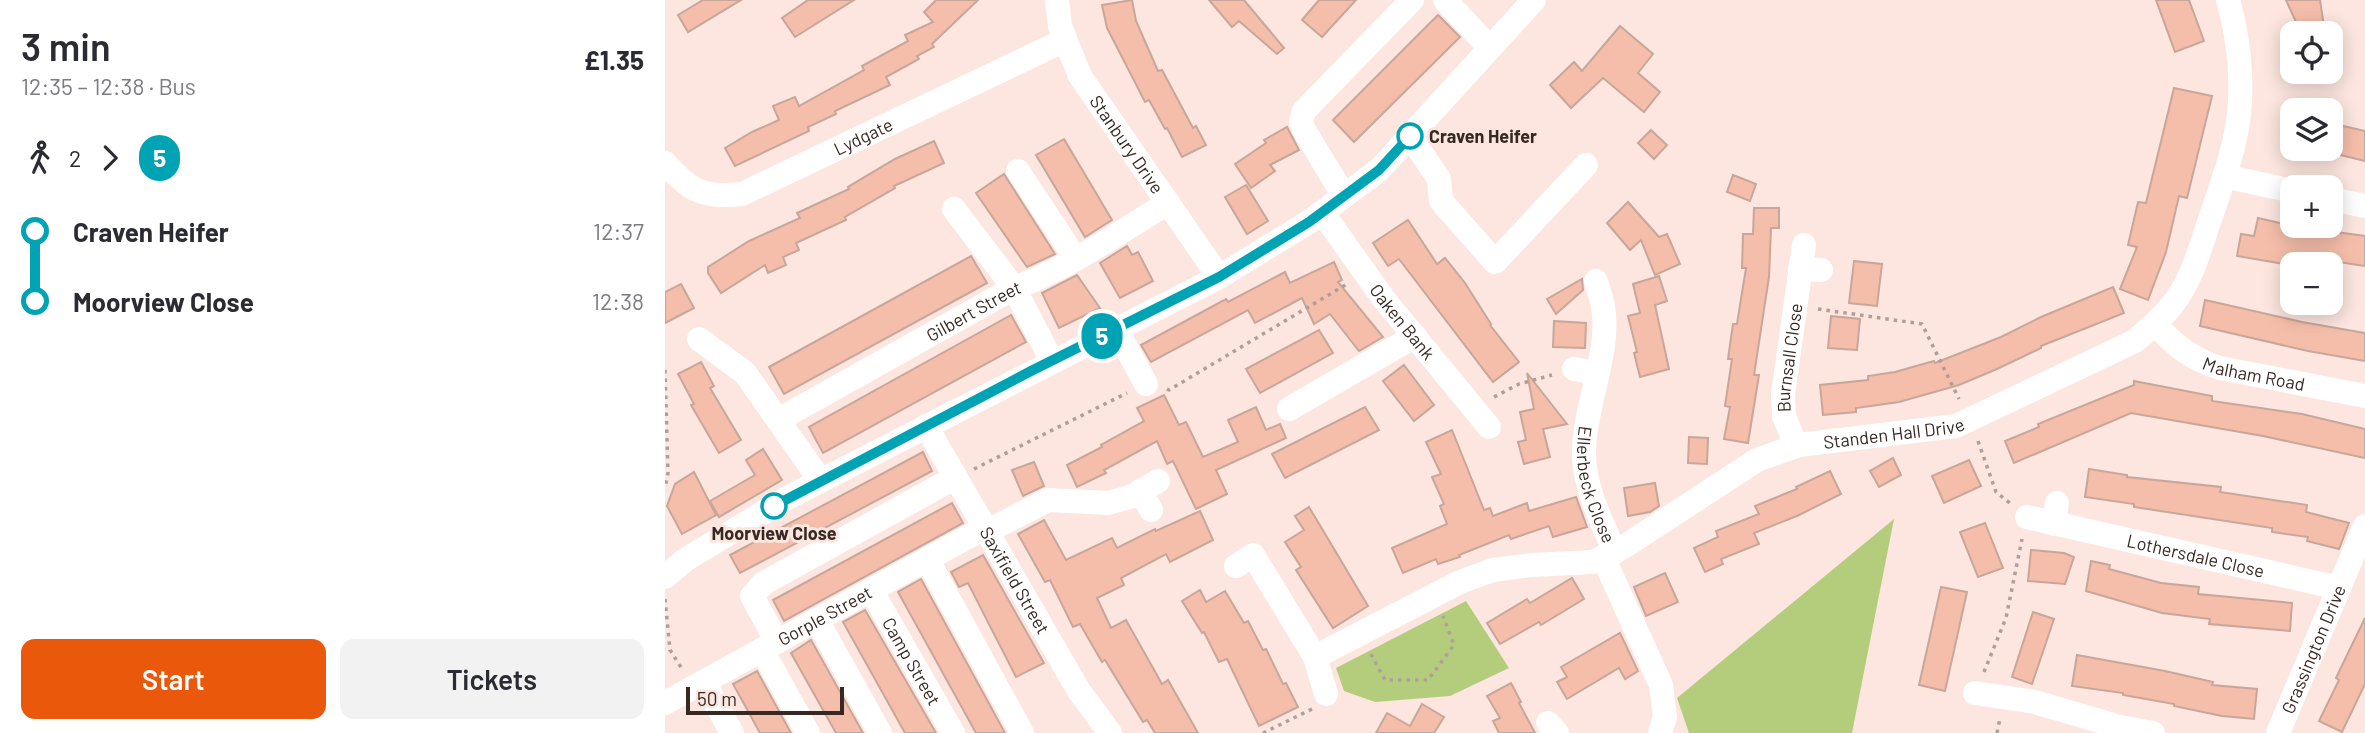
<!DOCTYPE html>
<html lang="en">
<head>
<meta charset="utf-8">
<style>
	:root { --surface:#fff; --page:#f2f2f3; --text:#2b2b33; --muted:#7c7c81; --accent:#ea580c }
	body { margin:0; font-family:Barlow,sans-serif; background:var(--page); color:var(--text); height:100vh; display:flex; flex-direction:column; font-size:26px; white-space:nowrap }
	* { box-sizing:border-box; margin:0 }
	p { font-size:23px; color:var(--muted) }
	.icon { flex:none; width:38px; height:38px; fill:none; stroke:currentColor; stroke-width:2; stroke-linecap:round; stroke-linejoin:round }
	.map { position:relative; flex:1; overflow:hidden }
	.details { display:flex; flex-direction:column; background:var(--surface); width:665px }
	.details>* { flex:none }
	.badge { padding:0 14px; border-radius:23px; font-size:24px; line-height:46px }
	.buttons { position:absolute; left:1615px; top:21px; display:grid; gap:14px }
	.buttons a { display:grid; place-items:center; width:63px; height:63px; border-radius:14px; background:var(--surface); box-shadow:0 4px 18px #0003; font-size:35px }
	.scale { position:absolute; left:21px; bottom:18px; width:158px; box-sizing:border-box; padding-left:7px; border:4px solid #362924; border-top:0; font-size:19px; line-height:24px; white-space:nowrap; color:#362924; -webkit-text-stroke:5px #fce6df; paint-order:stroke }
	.map>.badge { position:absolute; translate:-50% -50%; box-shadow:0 0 0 4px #fff }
	.legs { display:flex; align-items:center; gap:10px; height:77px; padding:0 21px; font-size:23px }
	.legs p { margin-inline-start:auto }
	.overview { display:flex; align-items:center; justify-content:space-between; height:119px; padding:0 21px }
	h1 { font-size:38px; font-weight:600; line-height:52px }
	.cta { display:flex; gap:14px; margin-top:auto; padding:14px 21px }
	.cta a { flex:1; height:80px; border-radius:14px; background:var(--accent); color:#fff; font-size:28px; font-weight:600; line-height:80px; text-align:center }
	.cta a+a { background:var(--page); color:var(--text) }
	ul { padding:0 21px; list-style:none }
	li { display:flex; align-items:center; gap:24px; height:70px; font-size:26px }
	li i { display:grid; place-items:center; width:10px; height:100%; margin:0 9px; background:currentColor }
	li i::after { content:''; width:18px; height:18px; margin:-9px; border:5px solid; border-radius:50%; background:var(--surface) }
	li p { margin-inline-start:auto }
	li:first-child i { background:linear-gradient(#0000 50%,currentColor 0) }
	li:last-child i { background:linear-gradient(currentColor 50%,#0000 0) }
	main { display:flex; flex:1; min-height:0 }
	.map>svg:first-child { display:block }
	.green { fill:#b4cd7d }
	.building { fill:#f5beaa; stroke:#c8a69a; stroke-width:2 }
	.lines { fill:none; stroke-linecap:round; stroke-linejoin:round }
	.path { stroke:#b19e98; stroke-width:3.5; stroke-dasharray:3.5 5; stroke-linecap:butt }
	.minor { stroke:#fff; stroke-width:24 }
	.line-1-casing { stroke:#fff; stroke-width:16 }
	.line-1 { stroke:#00a3b4; stroke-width:10 }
	.stop-1-dot { fill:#fff; stroke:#00a3b4; stroke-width:3.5 }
	.labels { text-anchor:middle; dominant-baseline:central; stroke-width:6; stroke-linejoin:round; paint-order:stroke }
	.street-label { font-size:18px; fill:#362924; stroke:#fce6df }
	.stop-label { font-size:18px; font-weight:bold; fill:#362924; stroke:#fce6df; text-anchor:start }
</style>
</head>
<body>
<main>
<section class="details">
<div class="overview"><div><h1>3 min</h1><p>12:35 – 12:38 · Bus</p></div><b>£1.35</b></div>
<div class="legs"><svg class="icon" aria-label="walk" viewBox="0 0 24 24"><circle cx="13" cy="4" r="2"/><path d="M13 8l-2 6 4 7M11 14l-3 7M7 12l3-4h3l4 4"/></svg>2<svg class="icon" aria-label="forward" viewBox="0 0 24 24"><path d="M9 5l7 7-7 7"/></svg><b class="badge" style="background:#00a3b4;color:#fff">5</b></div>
<ul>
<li><i style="color:#00a3b4"></i><b>Craven Heifer</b><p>12:37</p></li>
<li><i style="color:#00a3b4"></i><b>Moorview Close</b><p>12:38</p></li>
</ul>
<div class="cta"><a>Start</a><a>Tickets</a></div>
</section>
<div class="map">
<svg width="1700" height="733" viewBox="0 0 1700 733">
	<rect width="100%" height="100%" fill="#fce6df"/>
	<!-- green -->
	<g class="green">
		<polygon points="1229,519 1187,733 1024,733 1012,698"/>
		<polygon points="801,601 844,668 785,696 710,702 679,691 671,668"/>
	</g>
	<!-- building -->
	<g class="building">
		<polygon points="38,0 76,0 23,32 13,15"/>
		<polygon points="143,0 189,0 130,37 117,18"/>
		<polygon points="271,0 313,0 267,44 269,47 252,56 254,59 221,77 225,85 170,111 171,114 143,127 144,131 70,166 60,148 87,132 114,120 108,106 130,97 134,106 199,70 197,66 243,41 240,35 268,22 259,12"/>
		<polygon points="467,0 471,21 493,71 497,70 528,128 531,126 541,145 517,157 502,128 500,129 484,100 480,102 442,28 437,5"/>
		<polygon points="544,0 579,0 619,48 612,54 574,21 567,27"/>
		<polygon points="654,0 691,0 657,37 637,20"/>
		<polygon points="1491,0 1524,0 1539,41 1510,52"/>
		<polygon points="1621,0 1655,0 1660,33 1636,33"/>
		<polygon points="773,15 795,37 689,142 668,120"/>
		<polygon points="955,26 988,54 973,73 995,92 979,112 938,78 906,108 885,85 909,62 917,71"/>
		<polygon points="1509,88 1547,96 1522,198 1514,196 1501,252 1483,300 1455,289 1472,247 1463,245 1473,202 1481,203"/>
		<polygon points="1674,125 1700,131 1700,161 1667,153"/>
		<polygon points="622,127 634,150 605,165 610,171 586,188 570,164 601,143 599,140"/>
		<polygon points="986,130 1002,145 989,159 973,143"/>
		<polygon points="399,139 447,220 420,237 371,155"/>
		<polygon points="269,141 279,163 229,186 230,188 180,217 181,220 131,243 134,250 118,257 121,265 103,273 100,265 56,293 43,273 43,267 84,241 135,218 132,213 184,189 183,187 230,159"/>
		<polygon points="339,174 390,254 362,267 311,193"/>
		<polygon points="1068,175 1091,184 1085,201 1062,192"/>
		<polygon points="581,185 603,221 582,234 560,197"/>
		<polygon points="963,202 994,237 1002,234 1015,264 990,275 976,240 965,250 942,223"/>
		<polygon points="1089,208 1114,208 1114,228 1106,228 1104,277 1089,375 1094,375 1083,443 1059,439 1065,407 1060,406 1067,359 1063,359 1068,324 1072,324 1081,268 1077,268 1078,234 1088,234"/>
		<polygon points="1593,218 1628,226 1700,236 1700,266 1633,256 1631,264 1619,264 1572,256 1576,234 1589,236"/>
		<polygon points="743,220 772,264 780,258 800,283 826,324 825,325 854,362 828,382 734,259 723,266 708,243"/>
		<polygon points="462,246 467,255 473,252 488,281 455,298 435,263"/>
		<polygon points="306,256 322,283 119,394 104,367"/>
		<polygon points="1189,261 1217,264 1212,306 1184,303"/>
		<polygon points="669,262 677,280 673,282 718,337 694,351 665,314 649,324 637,298 590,323 583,310 486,362 476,345 561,299 563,302 620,272 625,283"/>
		<polygon points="412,275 435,308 394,328 377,293"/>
		<polygon points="994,276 1002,301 990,305 1004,369 975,377 969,353 972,352 963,316 975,313 968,284"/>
		<polygon points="917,279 918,290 891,314 882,299"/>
		<polygon points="16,284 29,308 0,323 0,292"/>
		<polygon points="1448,287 1459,313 1376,346 1376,348 1332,369 1294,385 1234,402 1191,408 1191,412 1158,415 1155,385 1203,380 1203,376 1230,372 1269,361 1270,363 1336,337 1376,317"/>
		<polygon points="1540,300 1637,322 1700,333 1700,361 1643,351 1535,326"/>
		<polygon points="346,315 361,342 158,453 144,427"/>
		<polygon points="1166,316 1195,319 1192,350 1163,348"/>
		<polygon points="889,321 921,323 920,348 888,347"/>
		<polygon points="654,330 668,353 595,393 581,369"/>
		<polygon points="36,362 49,386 45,388 76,440 54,453 26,405 29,404 13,374"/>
		<polygon points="739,365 769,405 749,421 718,381"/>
		<polygon points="862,373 902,424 878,429 885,457 859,464 853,442 861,440 855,412 869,409"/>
		<polygon points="1469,381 1547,396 1547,401 1637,414 1700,429 1700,458 1598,436 1466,413 1349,463 1340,441 1374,427 1373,424 1469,385"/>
		<polygon points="499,395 514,425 521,422 538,457 573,442 563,420 591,407 601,430 615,424 621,438 551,470 562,494 531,509 508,461 502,464 492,441 439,470 441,473 412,487 402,465 437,447 436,445 479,421 472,408"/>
		<polygon points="700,407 714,430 620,478 607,454"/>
		<polygon points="787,430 819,510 825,508 828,516 862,503 864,511 911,497 922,527 888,537 884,526 846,539 844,535 794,555 795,557 773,564 771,559 738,573 727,548 782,524 775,506 779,504 767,477 776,474 761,442"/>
		<polygon points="1024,437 1043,438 1042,464 1023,463"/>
		<polygon points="98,449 117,480 54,517 45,501 90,475 81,460"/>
		<polygon points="258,452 267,471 75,573 65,555"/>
		<polygon points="1228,458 1236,475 1214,487 1205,471"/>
		<polygon points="1304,460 1316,486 1279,503 1267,476"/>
		<polygon points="369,462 379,486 358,496 347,470"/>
		<polygon points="1424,469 1462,475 1462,477 1556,487 1555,492 1642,505 1641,512 1684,523 1674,549 1642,541 1643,537 1607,532 1607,528 1469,507 1469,504 1420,497"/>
		<polygon points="1165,471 1176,494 1132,516 1089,533 1094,544 1056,559 1058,564 1040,572 1029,548 1053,537 1051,531 1094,514 1090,506 1132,489 1131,487"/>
		<polygon points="29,472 51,515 17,534 2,506 10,484"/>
		<polygon points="990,483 994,506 985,512 963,516 959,488"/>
		<polygon points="287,503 298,523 119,621 108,600"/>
		<polygon points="644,507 703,606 668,628 631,570 636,567 620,542 639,530 630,516"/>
		<polygon points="535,511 548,540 505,562 501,554 456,578 459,585 432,598 446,628 461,620 497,684 503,680 533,733 490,733 482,720 478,722 440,660 437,662 415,624 408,627 385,580 380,582 353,534 379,520 401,560 447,538 452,548 490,529 491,531"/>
		<polygon points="1320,523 1338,568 1313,577 1295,532"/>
		<polygon points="1366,550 1399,553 1409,557 1400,584 1363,581"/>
		<polygon points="318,555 379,663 351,677 303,583 294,587 286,572"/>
		<polygon points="1426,561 1445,565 1444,569 1496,583 1534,587 1533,594 1627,603 1625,631 1544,624 1545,619 1497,613 1421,591"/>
		<polygon points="1000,573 1013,602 981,616 969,587"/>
		<polygon points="907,578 919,599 876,625 874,622 835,644 822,623 862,599 865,603"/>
		<polygon points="256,579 340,733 311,733 233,592"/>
		<polygon points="1276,587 1302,592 1280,691 1254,685"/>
		<polygon points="535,590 541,602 560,591 579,623 583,621 598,650 601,649 618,684 621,683 633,707 594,726 562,659 554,662 539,632 537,633 517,601"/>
		<polygon points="200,610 271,733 240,733 178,622"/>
		<polygon points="1368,612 1389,619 1367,684 1347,677"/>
		<polygon points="1700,618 1700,684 1677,732 1654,721 1674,680 1671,678"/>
		<polygon points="955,633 973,671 960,679 954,668 902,699 892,682 902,677 896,667"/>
		<polygon points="146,640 198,733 171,733 126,653"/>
		<polygon points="1412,655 1500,671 1548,682 1547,685 1592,689 1589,719 1557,716 1509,706 1509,704 1458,695 1458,693 1407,686"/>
		<polygon points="92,671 126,733 95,733 68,684"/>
		<polygon points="846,683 856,702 854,703 870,733 834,733 828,721 835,718 822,696"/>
		<polygon points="757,704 779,717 769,733 711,733 722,713 745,726"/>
	</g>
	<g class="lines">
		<!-- path -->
		<g class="path">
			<polyline points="1153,309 1257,324 1294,399"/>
			<polyline points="0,370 3,473 0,488"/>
			<polyline points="502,389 504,390 682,284"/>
			<polyline points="829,397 854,384 887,375"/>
			<polyline points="1313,441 1331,492 1346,504"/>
			<polyline points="309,469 462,393"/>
			<polyline points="0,599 5,650 17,669"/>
			<polyline points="706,654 720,680 763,680 789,645 778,616"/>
			<polyline points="1319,672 1341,618 1357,539"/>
			<polyline points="598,733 647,709"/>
			<polyline points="1332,733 1335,718"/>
		</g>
		<!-- minor -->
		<g class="minor">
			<path id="s1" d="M392,0L395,26L415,76L554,277"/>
			<polyline points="780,0 825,48"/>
			<polyline points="745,136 774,179 776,201 830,262 921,165"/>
			<path id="s2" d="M0,163C26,192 39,198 77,194L400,40"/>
			<polyline points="353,171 411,259"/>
			<polyline points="1559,176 1628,191"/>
			<polyline points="679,196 639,130 636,122 639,111 747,0"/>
			<polyline points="1666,199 1700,206"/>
			<polyline points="289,209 349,288 387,361"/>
			<path id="s3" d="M657,212L718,298L824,427"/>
			<polyline points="1135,269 1156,270"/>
			<path id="s4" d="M931,281C933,289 937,298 938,307C946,350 920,404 919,450C918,485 936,521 950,552"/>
			<path id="s5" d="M1490,324C1509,345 1528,360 1555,368L1700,396"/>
			<polyline points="451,329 481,384"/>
			<polyline points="34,339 80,373 155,480"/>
			<polyline points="909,369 931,373"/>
			<polyline points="624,409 750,336"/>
			<path id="s6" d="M113,420L349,288C404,268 453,233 503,203"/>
			<path id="s7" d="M261,426L414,691L445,733"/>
			<path id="s8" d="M1131,446L1119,416L1118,394L1139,245"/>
			<polyline points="475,491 486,510"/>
			<path id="s9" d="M1362,517L1674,588"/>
			<polyline points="1389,524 1392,503"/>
			<polyline points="323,531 383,500 443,503 468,496 493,481"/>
			<polyline points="938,557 996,685 1000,717 995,733"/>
			<polyline points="262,559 357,733"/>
			<polyline points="571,566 588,555 650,657 661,694"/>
			<polyline points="0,577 20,560 124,497 554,277 644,222 714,170 869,0"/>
			<path id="s10" d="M206,590L288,733"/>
			<polyline points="152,620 215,733"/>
			<polyline points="112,642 87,596 99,583 291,477"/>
			<polyline points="97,650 143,733"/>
			<path id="s11" d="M650,657L795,582L828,570L867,565L928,562L957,548L1092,460L1134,445L1291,426L1470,341C1484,329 1497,318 1508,304C1526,281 1534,252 1543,225C1552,197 1564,168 1570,138C1580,95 1575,42 1563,0"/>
			<polyline points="39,682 67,733"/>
			<polyline points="1310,693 1370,702 1455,727 1488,733"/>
			<path id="s12" d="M0,703L321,527"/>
			<polyline points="883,723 892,733"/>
			<path id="s13" d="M1613,733L1700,526"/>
		</g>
	</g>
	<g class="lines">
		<!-- line-1 casing -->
		<g class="line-1-casing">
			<polyline id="line-1" points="109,506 366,371 554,277 644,222 714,170 745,136"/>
		</g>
		<!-- line-1 -->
		<use href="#line-1" class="line-1"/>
	</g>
	<!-- markers -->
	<g class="stop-1-dot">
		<circle cx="745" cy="136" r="12"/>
		<circle cx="109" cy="506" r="12"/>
	</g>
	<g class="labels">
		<!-- street labels -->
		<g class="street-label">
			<text stroke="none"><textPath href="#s2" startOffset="222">Lydgate</textPath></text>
			<text stroke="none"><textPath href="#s1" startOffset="163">Stanbury Drive</textPath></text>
			<text stroke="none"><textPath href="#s6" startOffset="224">Gilbert Street</textPath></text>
			<text stroke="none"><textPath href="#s3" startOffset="136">Oaken Bank</textPath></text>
			<text stroke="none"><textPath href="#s8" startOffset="91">Burnsall Close</textPath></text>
			<text stroke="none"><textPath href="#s5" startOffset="114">Malham Road</textPath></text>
			<text stroke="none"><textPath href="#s11" startOffset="632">Standen Hall Drive</textPath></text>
			<text stroke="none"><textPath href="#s4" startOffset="208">Ellerbeck Close</textPath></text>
			<text stroke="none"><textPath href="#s9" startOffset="173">Lothersdale Close</textPath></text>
			<text stroke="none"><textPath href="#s7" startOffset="178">Saxifield Street</textPath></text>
			<text stroke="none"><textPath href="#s12" startOffset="182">Gorple Street</textPath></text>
			<text stroke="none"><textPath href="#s13" startOffset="91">Grassington Drive</textPath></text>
			<text stroke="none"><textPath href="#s10" startOffset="82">Camp Street</textPath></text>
		</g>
		<!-- stop labels -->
		<g class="stop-label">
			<text x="764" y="136">Craven Heifer</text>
			<text x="109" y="533" text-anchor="middle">Moorview Close</text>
		</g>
	</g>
</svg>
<div class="buttons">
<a><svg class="icon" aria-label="locate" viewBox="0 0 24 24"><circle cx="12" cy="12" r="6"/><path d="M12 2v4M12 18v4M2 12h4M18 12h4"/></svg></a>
<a><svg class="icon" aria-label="layers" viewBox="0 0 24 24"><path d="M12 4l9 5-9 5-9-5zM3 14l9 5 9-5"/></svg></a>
<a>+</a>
<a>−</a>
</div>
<div class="scale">50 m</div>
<b class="badge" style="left:437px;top:336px;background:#00a3b4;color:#fff">5</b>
</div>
</main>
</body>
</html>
